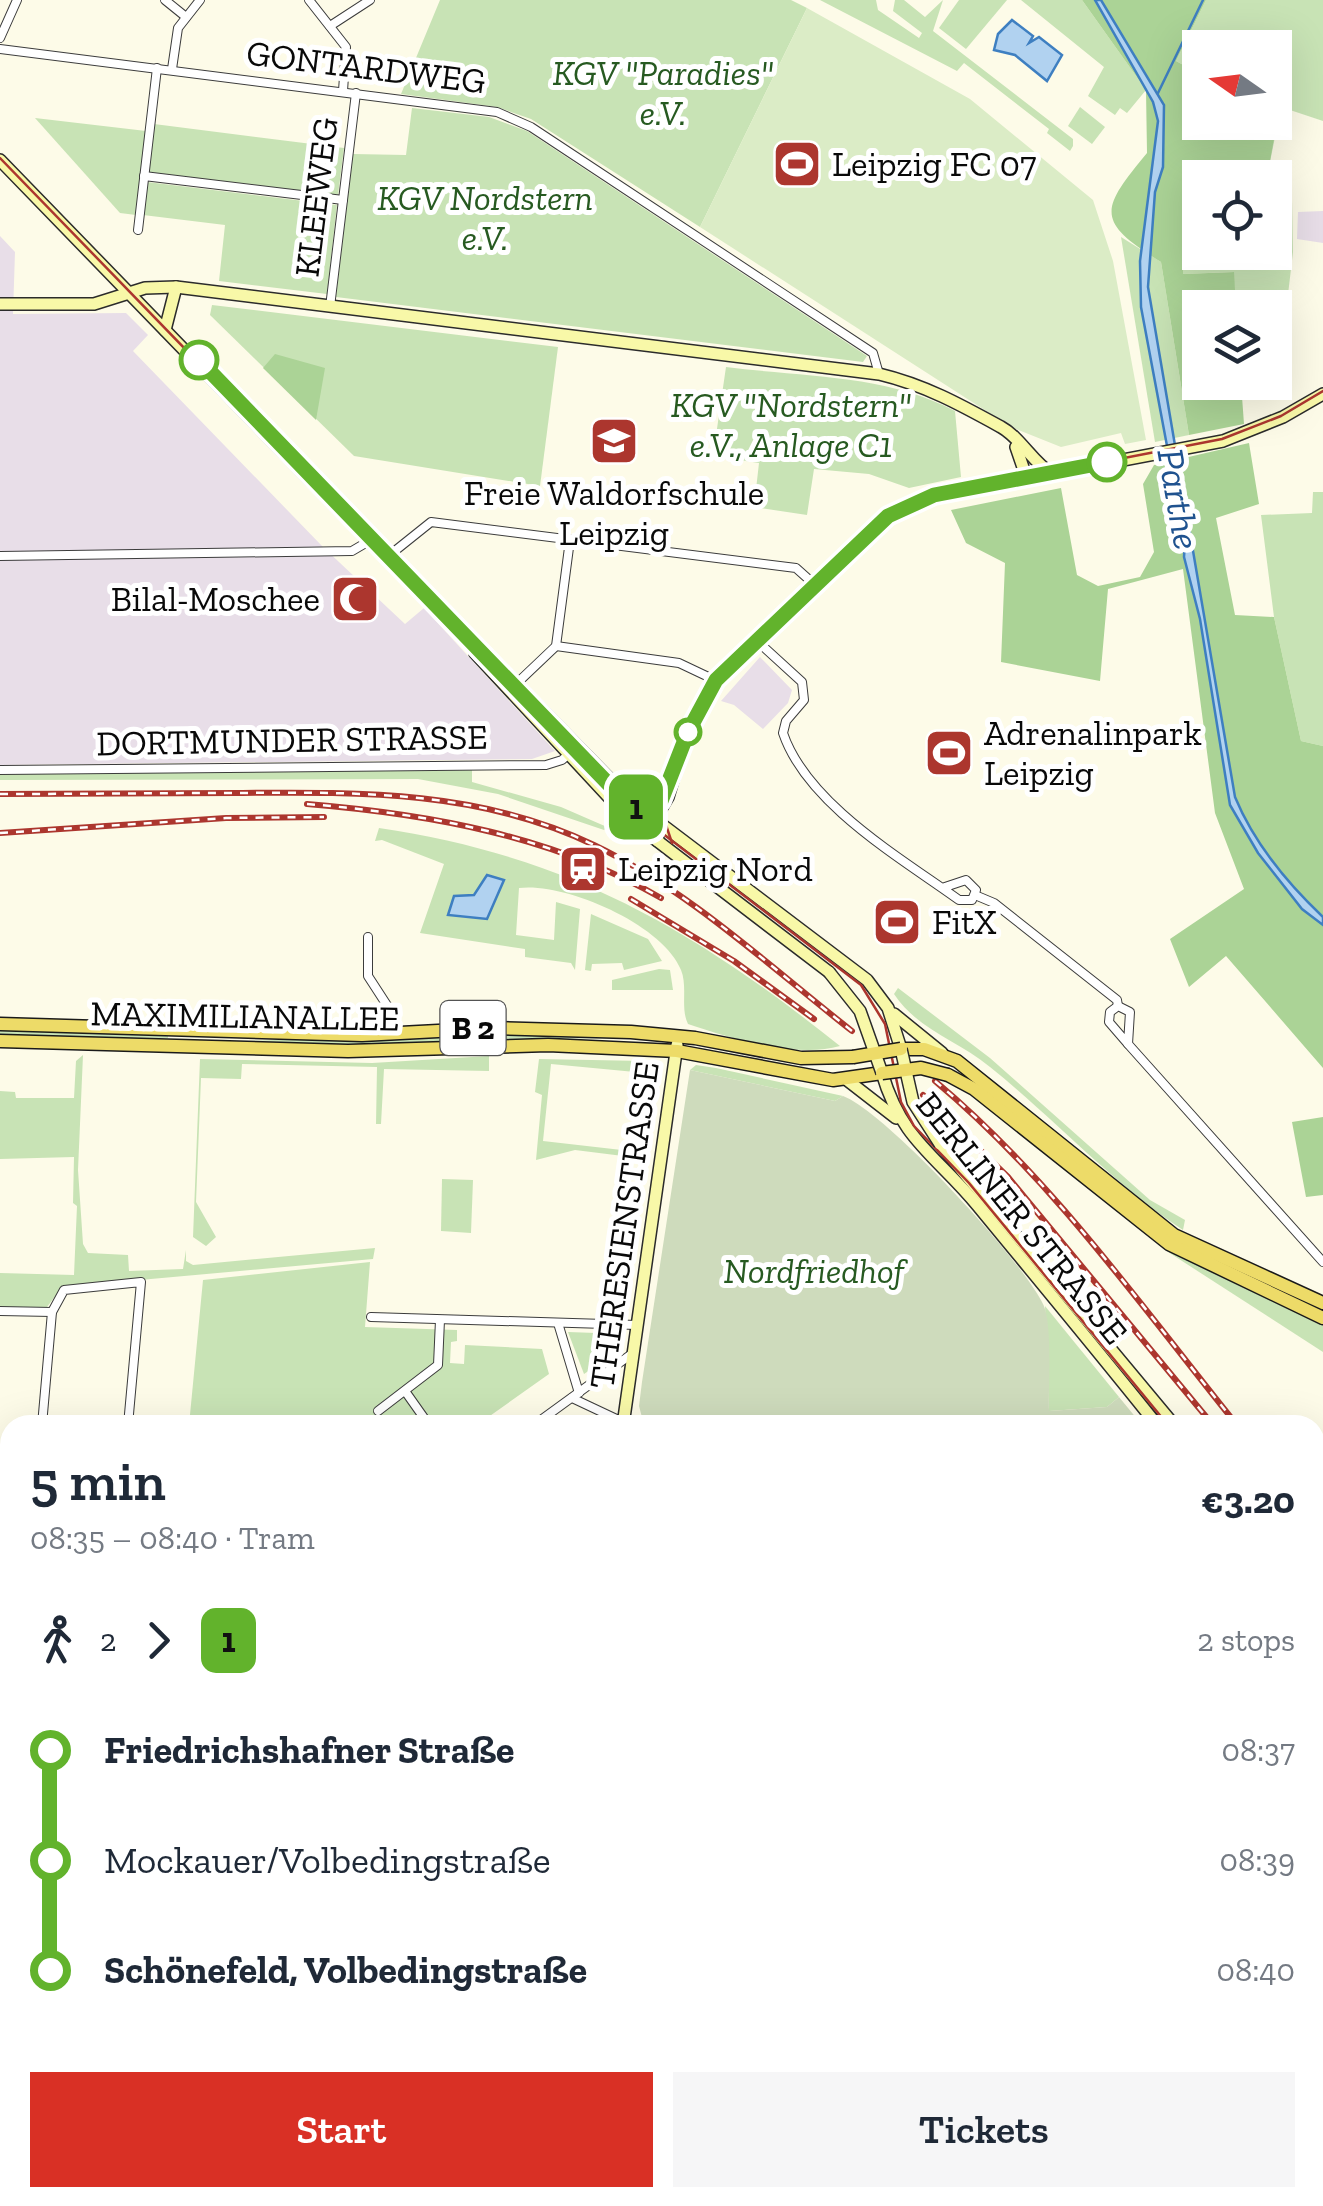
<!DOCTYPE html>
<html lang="en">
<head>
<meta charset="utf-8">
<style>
	:root { --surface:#fff; --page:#f6f6f7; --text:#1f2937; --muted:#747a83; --accent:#d93025 }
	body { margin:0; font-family:"Zilla Slab",serif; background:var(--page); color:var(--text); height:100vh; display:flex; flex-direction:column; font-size:38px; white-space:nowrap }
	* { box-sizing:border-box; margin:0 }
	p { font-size:32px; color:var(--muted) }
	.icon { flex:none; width:55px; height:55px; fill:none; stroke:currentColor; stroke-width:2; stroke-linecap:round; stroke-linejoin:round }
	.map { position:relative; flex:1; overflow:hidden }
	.details { position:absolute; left:0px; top:1415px; width:1325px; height:792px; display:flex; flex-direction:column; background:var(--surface); border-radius:30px 30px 0 0; box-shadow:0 10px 40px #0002 }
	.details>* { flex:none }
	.badge { padding:0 20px; border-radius:15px; font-size:35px; line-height:65px }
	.needle { width:65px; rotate:284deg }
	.controls { position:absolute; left:1182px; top:30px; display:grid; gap:20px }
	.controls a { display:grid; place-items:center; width:110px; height:110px; border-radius:0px; background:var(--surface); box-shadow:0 10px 40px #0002; font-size:50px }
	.map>.badge { position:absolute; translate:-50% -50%; box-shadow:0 0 0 5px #fff }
	.legs { display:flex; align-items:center; gap:15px; height:110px; padding:0 30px; font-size:32px }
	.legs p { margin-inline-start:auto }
	.summary { display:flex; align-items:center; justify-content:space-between; height:170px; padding:0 30px }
	h1 { font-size:55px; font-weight:600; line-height:75px }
	.button { display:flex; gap:20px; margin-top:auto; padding:20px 30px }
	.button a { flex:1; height:115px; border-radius:0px; background:var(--accent); color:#fff; font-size:40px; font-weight:600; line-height:115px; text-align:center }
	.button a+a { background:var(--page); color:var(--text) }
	ul { padding:0 30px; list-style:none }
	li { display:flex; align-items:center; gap:35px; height:110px; font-size:38px }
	li i { display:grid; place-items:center; width:15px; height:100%; margin:0 12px; background:currentColor }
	li i::after { content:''; width:25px; height:25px; margin:-12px; border:8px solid; border-radius:50%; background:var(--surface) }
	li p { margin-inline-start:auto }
	li:first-child i { background:linear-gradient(#0000 50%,currentColor 0) }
	li:last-child i { background:linear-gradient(currentColor 50%,#0000 0) }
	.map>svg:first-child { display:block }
	.industrial { fill:#e8dee8 }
	.green { fill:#c8e3b5 }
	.forest { fill:#abd396 }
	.cemetery { fill:#cedbbc }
	.pitch { fill:#dbecc6 }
	.water { fill:#b1d2f0; stroke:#3e7fc1; stroke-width:2.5 }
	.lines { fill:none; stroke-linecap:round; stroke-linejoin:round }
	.stream { stroke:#3e7fc1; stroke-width:2.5 }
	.street-casing { stroke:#3c3c3c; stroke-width:10 }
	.secondary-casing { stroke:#2b2b2b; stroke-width:14 }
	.primary-casing { stroke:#1a1a1a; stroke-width:15 }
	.street { stroke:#fff; stroke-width:8 }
	.secondary { stroke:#f8f8a8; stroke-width:11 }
	.primary { stroke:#eddb68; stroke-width:12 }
	.tram { stroke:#ac362e; stroke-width:2.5 }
	.rail-casing { stroke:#ac362e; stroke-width:6 }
	.rail { stroke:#fff; stroke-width:2.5; stroke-dasharray:8; stroke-linecap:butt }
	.secondary-bridge-casing { stroke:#2b2b2b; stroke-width:14; stroke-linecap:butt }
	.primary-bridge-casing { stroke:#1a1a1a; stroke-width:15; stroke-linecap:butt }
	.secondary-bridge { stroke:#f8f8a8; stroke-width:11 }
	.primary-bridge { stroke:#eddb68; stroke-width:12 }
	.line-1-casing { stroke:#fff; stroke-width:22 }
	.line-1 { stroke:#62b32c; stroke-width:15 }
	.stop-1-dot { fill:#fff; stroke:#62b32c; stroke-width:5 }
	.labels { text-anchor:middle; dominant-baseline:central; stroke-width:10; stroke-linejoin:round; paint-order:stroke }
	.shield { fill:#fff; stroke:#535353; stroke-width:2.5 }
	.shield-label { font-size:32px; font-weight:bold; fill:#090909 }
	.street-label { font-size:35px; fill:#090909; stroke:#fff }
	.park-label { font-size:35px; font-style:italic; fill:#275a21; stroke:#fff }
	.poi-label { font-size:35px; fill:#090909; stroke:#fff; text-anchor:start }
	.water-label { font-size:38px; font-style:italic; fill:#1f528f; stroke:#fff }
</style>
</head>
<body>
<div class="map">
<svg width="1323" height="2206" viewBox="0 0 1323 2206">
	<rect width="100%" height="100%" fill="#fdfbe8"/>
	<!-- industrial -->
	<g class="industrial">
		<polygon points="1323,211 1323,243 1297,239 1298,212"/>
		<polygon points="0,236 15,252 13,314 126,313 148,335 133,351 323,547 405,624 424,608 555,751 532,759 0,765"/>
		<polygon points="760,657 792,690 788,703 763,729 734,705 721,701"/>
		<polygon points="1315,1632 1323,1642 1323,2206 984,2206 977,2198 1315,2198"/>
	</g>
	<!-- green -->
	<g class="green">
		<polygon points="440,0 791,0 807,8 700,227 531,119 497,107 401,94"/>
		<polygon points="820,0 876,0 878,10 919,38 922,33 893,11 895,0 904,0 925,17 943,0 933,31 1073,139 1073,146 1070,151 1047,133 1049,129 964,63 957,71"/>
		<polygon points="959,0 1007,0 966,49 939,28"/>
		<polygon points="1021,0 1082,0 1146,90 1127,113 1120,108 1115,115 1088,96 1104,67"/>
		<polygon points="1206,0 1323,0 1323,121 1281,107 1267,177 1275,122 1275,48 1200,48 1200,74 1176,61"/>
		<polygon points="1080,107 1105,127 1092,144 1068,126"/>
		<polygon points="412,108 489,117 527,131 867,356 863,362 336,297 353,154 406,155"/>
		<polygon points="35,118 146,131 136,215 120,213"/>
		<polygon points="154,124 344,148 338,195 148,172"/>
		<polygon points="147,182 337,205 327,294 219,281 225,225 143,215"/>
		<polygon points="1275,197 1292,200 1293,252 1287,303 1237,299 1236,307 1233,272 1183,274 1184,208 1200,207 1200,252 1275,252"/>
		<polygon points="1121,237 1161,262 1189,435 1155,442"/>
		<polygon points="212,305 558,347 540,486 354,456 210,315"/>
		<path d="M726,367C802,377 886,374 955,411L961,477L909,488L869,474L814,469L807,515L754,507L759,463L713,456Z"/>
		<polygon points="1313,492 1323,492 1323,746 1301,741 1274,617 1261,515 1312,513"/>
		<polygon points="472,770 472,782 561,807 607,827 604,830 498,794 418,779 0,780 0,774"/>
		<path d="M379,828C569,856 693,929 840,1046C796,1059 730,1038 688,1024C680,1008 688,987 681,970C663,924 564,882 519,888L516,935L554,940L556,902L580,909L575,970L571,963L525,957V949L420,933L444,864L382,840L375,841Z"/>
		<polygon points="591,914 648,939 662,961 624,970 622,963 592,964 591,971 585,970"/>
		<polygon points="659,969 670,970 673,990 612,990 612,980"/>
		<path d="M898,988L990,1058L1150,1200L1185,1220L1183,1230C1112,1183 1056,1120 990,1067C956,1039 919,1031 894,994Z"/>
		<polygon points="0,1029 168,1034 168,1038 0,1036"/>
		<polygon points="474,1033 649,1038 475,1039 398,1046 218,1042"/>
		<polygon points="83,1055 78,1170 83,1244 88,1253 128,1255 129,1271 183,1269 186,1250 186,1261 193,1265 375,1248 373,1259 62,1287 47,1307 0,1307 0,1273 74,1275 77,1206 73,1203 74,1157 0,1159 0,1091 15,1092 16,1098 74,1098 76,1061"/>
		<polygon points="489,1056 489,1071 384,1069 381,1124 376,1124 377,1067 242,1064 241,1079 201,1078 196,1202 216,1237 206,1246 193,1237 200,1059 372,1063"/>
		<polygon points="539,1059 644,1061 655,1066 656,1074 551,1064 543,1141 648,1153 647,1159 575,1150 536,1160 542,1095 535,1092"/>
		<polygon points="696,1065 716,1068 843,1096 835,1101 690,1070"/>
		<polygon points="442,1179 473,1180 471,1233 441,1231"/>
		<polygon points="1165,1250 1281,1300 1323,1325 1323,1352"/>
		<polygon points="370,1262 365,1327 457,1330 457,1341 451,1342 450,1363 464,1364 465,1345 542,1349 549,1374 477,1425 189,1425 203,1280"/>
		<polygon points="1045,1306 1119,1397 1107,1407 1049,1411"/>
		<polygon points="568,1332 624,1334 622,1348 584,1374"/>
		<polygon points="0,1980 10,1984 10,2067 3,2065 0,2072"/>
	</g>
	<!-- forest -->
	<g class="forest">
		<path d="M1082,0H1206L1176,61L1200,74V122H1275V104L1280,106L1267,177L1200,178V207L1184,209L1183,274L1234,272L1236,307L1200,308V382L1241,383L1244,424L1189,435L1161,262C1095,221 1100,210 1147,153L1146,90Z"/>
		<polygon points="275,354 325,368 316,420 263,368"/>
		<polygon points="1249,443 1259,504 1216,518 1235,615 1274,617 1301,741 1323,746 1323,1068 1226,956 1189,987 1170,939 1244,889 1215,813 1183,569 1108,589 1100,681 1001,662 1005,563 966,543 951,510 1061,488 1077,575 1098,586 1140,577 1154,552 1143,484 1154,465"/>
		<polygon points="1323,1117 1323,1195 1306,1197 1292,1122"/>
	</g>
	<!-- cemetery -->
	<path class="cemetery" d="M690,1070L835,1101L843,1096C886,1112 1022,1260 1043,1304C1053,1324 1048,1386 1049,1411L1107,1407L1119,1397L1142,1425H644L639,1406L642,1382Z"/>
	<!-- pitch -->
	<polygon class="pitch" points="807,8 970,99 1093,200 1113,261 1146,440 1125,444 1121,433 1061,447 1011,427 700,227"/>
	<!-- water -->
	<g class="water">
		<path d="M1095,0H1101L1164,105L1163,167L1155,192L1148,287L1235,797C1254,843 1287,883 1323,917V925L1302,909L1258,853L1230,805L1200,619L1184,557L1185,542L1141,307L1140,261L1158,121L1153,102Z"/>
		<polygon points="1012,20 1033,36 1029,43 1039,37 1062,55 1047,81 1015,55 994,50 998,34"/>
		<polygon points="487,875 504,880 487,919 448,915 454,896 474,895"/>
	</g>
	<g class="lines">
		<!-- stream -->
		<polyline class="stream" points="1158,93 1203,0"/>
		<!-- street casing -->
		<g class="street-casing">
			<g id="street">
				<polyline points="165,0 186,17"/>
				<polyline points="309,0 346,47 343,91"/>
				<polyline points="330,26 370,0"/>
				<polyline points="0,38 17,0"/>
				<polyline points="0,49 497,112 531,127 873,353 879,374"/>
				<polyline points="172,69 178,28 200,0"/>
				<polyline points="144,176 343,200"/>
				<polyline points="138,230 157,68"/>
				<polyline points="330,307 356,93"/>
				<polyline points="0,556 352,551 369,541"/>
				<polyline points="386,558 431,522 796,568 815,585"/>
				<path d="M756,640L802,682L804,700L786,721L783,733C807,804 901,858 959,900H972L976,890L966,880L942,888"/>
				<polyline points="556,646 679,663 717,681"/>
				<polyline points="516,684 556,646 570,540"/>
				<polyline points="0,770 546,765 562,760 571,752"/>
				<polyline points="975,895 994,903 1117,1000 1118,1006"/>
				<polyline points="368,937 368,976 392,1013 398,1034"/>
				<polygon points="1118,1006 1130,1012 1128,1044 1109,1022 1110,1012"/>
				<polyline points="1128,1044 1323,1262"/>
				<polyline points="0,1311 52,1312"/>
				<polyline points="371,1317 637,1325"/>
				<polyline points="558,1323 579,1393"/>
				<polyline points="405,1391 429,1425"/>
				<polyline points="572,1398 623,1422"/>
				<polyline points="378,1411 438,1365 440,1320"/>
				<polyline points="42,1425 52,1312 64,1290 141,1282 128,1425"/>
				<polyline points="534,1425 633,1353"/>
				<polyline points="0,1809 10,1802"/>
				<polyline points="1315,1827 1323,1821"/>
				<polyline points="1315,1956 1323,1966"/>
				<polyline points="964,2198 971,2206"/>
				<polyline points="1233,2198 1240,2206"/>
				<polyline points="441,2206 443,2198"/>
				<polyline points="607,2206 609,2198"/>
				<polyline points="843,2206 853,2198"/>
			</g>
		</g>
		<!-- secondary casing -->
		<g class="secondary-casing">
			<g id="secondary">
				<polyline points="0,160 440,614 499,666 632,802 867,980 888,1008 901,1049"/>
				<path d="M0,304H94L145,288L176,287L879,374C925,385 961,405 1001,427C1021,438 1033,463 1052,474"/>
				<polyline points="165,330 176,287"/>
				<polyline points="1016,447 1027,479"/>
				<polyline points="475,653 630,820 829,972"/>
				<polyline points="658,841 655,819 668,797 684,743 717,681 748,646 889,518 934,496 1223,441 1283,417 1323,394"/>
				<polyline points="894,1014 942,1053"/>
				<path d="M882,1073C902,1141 936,1155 978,1206C1038,1279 1098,1351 1157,1425"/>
				<polyline points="847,1080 896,1118"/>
				<polyline points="940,1144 1174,1425"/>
				<polyline points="623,1425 677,1045"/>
				<polyline points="1315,1597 1323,1607"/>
				<polyline points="1315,1617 1323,1627"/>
				<polyline points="0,2088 10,2092"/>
				<polyline points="0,2103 10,2107"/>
				<polyline points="109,2198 117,2206"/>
				<polyline points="131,2198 139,2206"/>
				<polyline points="551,2198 599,2206"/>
				<polyline points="791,2198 792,2206"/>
				<polyline points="63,2206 66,2198"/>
			</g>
		</g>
		<!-- primary casing -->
		<g class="primary-casing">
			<g id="primary">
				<polyline points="0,1024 362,1035 495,1028 631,1032 695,1038 801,1058 853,1057"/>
				<polyline points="0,1041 348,1051 548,1045 677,1051 833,1080 882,1073"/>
				<polyline points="901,1049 924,1049 957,1061 1174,1235 1323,1303"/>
				<polyline points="948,1075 974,1089 1169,1244 1323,1318"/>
			</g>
		</g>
		<!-- street -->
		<use href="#street" class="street"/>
		<!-- secondary -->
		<use href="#secondary" class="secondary"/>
		<!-- primary -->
		<use href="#primary" class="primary"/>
		<!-- tram -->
		<g class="tram">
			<polyline points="0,158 633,811 861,985 885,1024 901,1102 914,1126 969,1183 1168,1425"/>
			<polyline points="672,843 663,816 677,757 716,680 888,516 933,495 1222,439 1281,416 1323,391"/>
			<polyline points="1315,1604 1323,1614"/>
			<polyline points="0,2094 10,2097"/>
			<polyline points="118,2198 127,2206"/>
			<polyline points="543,2198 590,2206"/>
		</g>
		<!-- rail casing -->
		<g class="rail-casing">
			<g id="rail">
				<path d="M0,794C79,794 157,793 236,793C359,792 480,790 594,845C690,891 769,966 852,1031"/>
				<path d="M307,804C430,814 553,836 661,898"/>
				<polyline points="0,833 226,818 324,817"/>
				<polyline points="631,899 734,961 814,1019"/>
				<path d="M935,1081C1052,1179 1142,1307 1237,1425"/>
				<polyline points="923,1095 1008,1177 1213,1425"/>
				<polyline points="1315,1529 1323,1539"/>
				<polyline points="1315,1565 1323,1575"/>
			</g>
		</g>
		<!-- rail -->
		<use href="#rail" class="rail"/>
		<!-- secondary-bridge casing -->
		<g class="secondary-bridge-casing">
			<g id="secondary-bridge">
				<polyline points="829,972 860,1011 882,1073"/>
				<polyline points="901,1049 913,1102 940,1144"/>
			</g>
		</g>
		<!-- primary-bridge casing -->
		<g class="primary-bridge-casing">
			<g id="primary-bridge">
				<polyline points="853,1057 901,1049"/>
				<polyline points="882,1073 921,1068 948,1075"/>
			</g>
		</g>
		<!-- secondary-bridge -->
		<use href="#secondary-bridge" class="secondary-bridge"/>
		<!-- primary-bridge -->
		<use href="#primary-bridge" class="primary-bridge"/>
	</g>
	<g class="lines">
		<!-- line-1 casing -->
		<g class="line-1-casing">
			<polyline id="line-1" points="199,360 624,800 640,808 661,801 688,732 716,680 888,516 934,495 1107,462"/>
		</g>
		<!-- line-1 -->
		<use href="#line-1" class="line-1"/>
	</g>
	<!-- icons -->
	<defs>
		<g id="stadium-square" transform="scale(2.5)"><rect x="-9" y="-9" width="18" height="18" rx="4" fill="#ac362e" stroke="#fff"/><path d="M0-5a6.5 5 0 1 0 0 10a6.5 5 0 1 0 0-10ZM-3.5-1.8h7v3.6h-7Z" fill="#fff"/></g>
		<g id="school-square" transform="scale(2.5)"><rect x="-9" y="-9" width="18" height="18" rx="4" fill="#ac362e" stroke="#fff"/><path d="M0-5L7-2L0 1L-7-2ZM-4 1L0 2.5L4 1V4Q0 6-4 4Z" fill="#fff"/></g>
		<g id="mosque-square" transform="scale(2.5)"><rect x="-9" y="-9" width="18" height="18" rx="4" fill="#ac362e" stroke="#fff"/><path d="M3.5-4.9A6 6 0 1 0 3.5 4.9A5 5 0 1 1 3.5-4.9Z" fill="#fff"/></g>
		<g id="station-square" transform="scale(2.5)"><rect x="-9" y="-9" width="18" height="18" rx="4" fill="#ac362e" stroke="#fff"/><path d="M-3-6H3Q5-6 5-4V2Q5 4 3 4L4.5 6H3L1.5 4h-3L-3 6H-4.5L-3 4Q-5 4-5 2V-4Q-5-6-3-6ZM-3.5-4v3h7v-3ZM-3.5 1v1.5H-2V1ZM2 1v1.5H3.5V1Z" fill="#fff"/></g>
	</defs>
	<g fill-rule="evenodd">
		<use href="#stadium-square" x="797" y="164"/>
		<use href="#school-square" x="614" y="441"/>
		<use href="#mosque-square" x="355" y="599"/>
		<use href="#stadium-square" x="949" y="753"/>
		<use href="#station-square" x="583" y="869"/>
		<use href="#stadium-square" x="897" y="922"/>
	</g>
	<!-- markers -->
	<g class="stop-1-dot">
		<circle cx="199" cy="360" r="18"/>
		<circle cx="1107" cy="462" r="18"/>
		<circle cx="688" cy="732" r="12"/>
	</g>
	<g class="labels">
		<!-- shield labels -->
		<rect class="shield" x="440.5" y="1001" width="65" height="54" rx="8"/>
		<g class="shield-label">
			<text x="473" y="1028">B 2</text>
		</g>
		<!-- street labels -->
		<g class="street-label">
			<text transform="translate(366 67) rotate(7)">GONTARDWEG</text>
			<text transform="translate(316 197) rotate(-83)">KLEEWEG</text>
			<text transform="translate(292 740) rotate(-1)">DORTMUNDER STRASSE</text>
			<text transform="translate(245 1016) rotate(1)">MAXIMILIANALLEE</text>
			<text transform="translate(1022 1218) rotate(51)">BERLINER STRASSE</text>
			<text transform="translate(624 1225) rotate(-82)">THERESIENSTRASSE</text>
		</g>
		<!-- park labels -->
		<g class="park-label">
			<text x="663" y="73">KGV "Paradies"<tspan x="663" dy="40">e.V.</tspan></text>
			<text x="485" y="198">KGV Nordstern<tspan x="485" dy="40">e.V.</tspan></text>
			<text x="791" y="405">KGV "Nordstern"<tspan x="791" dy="40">e.V., Anlage C1</tspan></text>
			<text x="814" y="1271">Nordfriedhof</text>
		</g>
		<!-- poi labels -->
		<g class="poi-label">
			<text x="832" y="164">Leipzig FC 07</text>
			<text x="614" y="493" text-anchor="middle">Freie Waldorfschule<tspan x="614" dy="40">Leipzig</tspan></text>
			<text x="320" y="599" text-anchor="end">Bilal-Moschee</text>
			<text x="984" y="733">Adrenalinpark<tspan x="984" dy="40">Leipzig</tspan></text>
			<text x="618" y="869">Leipzig Nord</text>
			<text x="932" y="922">FitX</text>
		</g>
		<!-- water labels -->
		<g class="water-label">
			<text transform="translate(1179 499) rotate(80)">Parthe</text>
		</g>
	</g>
</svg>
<div class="controls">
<a><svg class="needle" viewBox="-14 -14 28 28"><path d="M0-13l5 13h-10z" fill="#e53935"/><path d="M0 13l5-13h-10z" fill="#747a83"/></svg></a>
<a><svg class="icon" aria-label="locate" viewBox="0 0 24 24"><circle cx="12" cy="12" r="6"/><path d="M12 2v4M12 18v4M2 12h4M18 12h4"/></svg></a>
<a><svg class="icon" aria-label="layers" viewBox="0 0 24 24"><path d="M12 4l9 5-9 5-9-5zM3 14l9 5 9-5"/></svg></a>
</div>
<b class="badge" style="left:636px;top:807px;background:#62b32c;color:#111">1</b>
<section class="details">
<div class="summary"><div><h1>5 min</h1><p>08:35 – 08:40 · Tram</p></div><b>€3.20</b></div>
<div class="legs"><svg class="icon" aria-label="walk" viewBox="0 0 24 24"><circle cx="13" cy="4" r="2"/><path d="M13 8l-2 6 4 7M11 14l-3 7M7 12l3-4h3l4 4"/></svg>2<svg class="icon" aria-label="forward" viewBox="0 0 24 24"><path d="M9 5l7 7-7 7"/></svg><b class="badge" style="background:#62b32c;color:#111">1</b><p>2 stops</p></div>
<ul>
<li><i style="color:#62b32c"></i><b>Friedrichshafner Straße</b><p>08:37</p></li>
<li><i style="color:#62b32c"></i><span>Mockauer/Volbedingstraße</span><p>08:39</p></li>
<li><i style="color:#62b32c"></i><b>Schönefeld, Volbedingstraße</b><p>08:40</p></li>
</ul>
<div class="button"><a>Start</a><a>Tickets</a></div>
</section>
</div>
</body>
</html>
